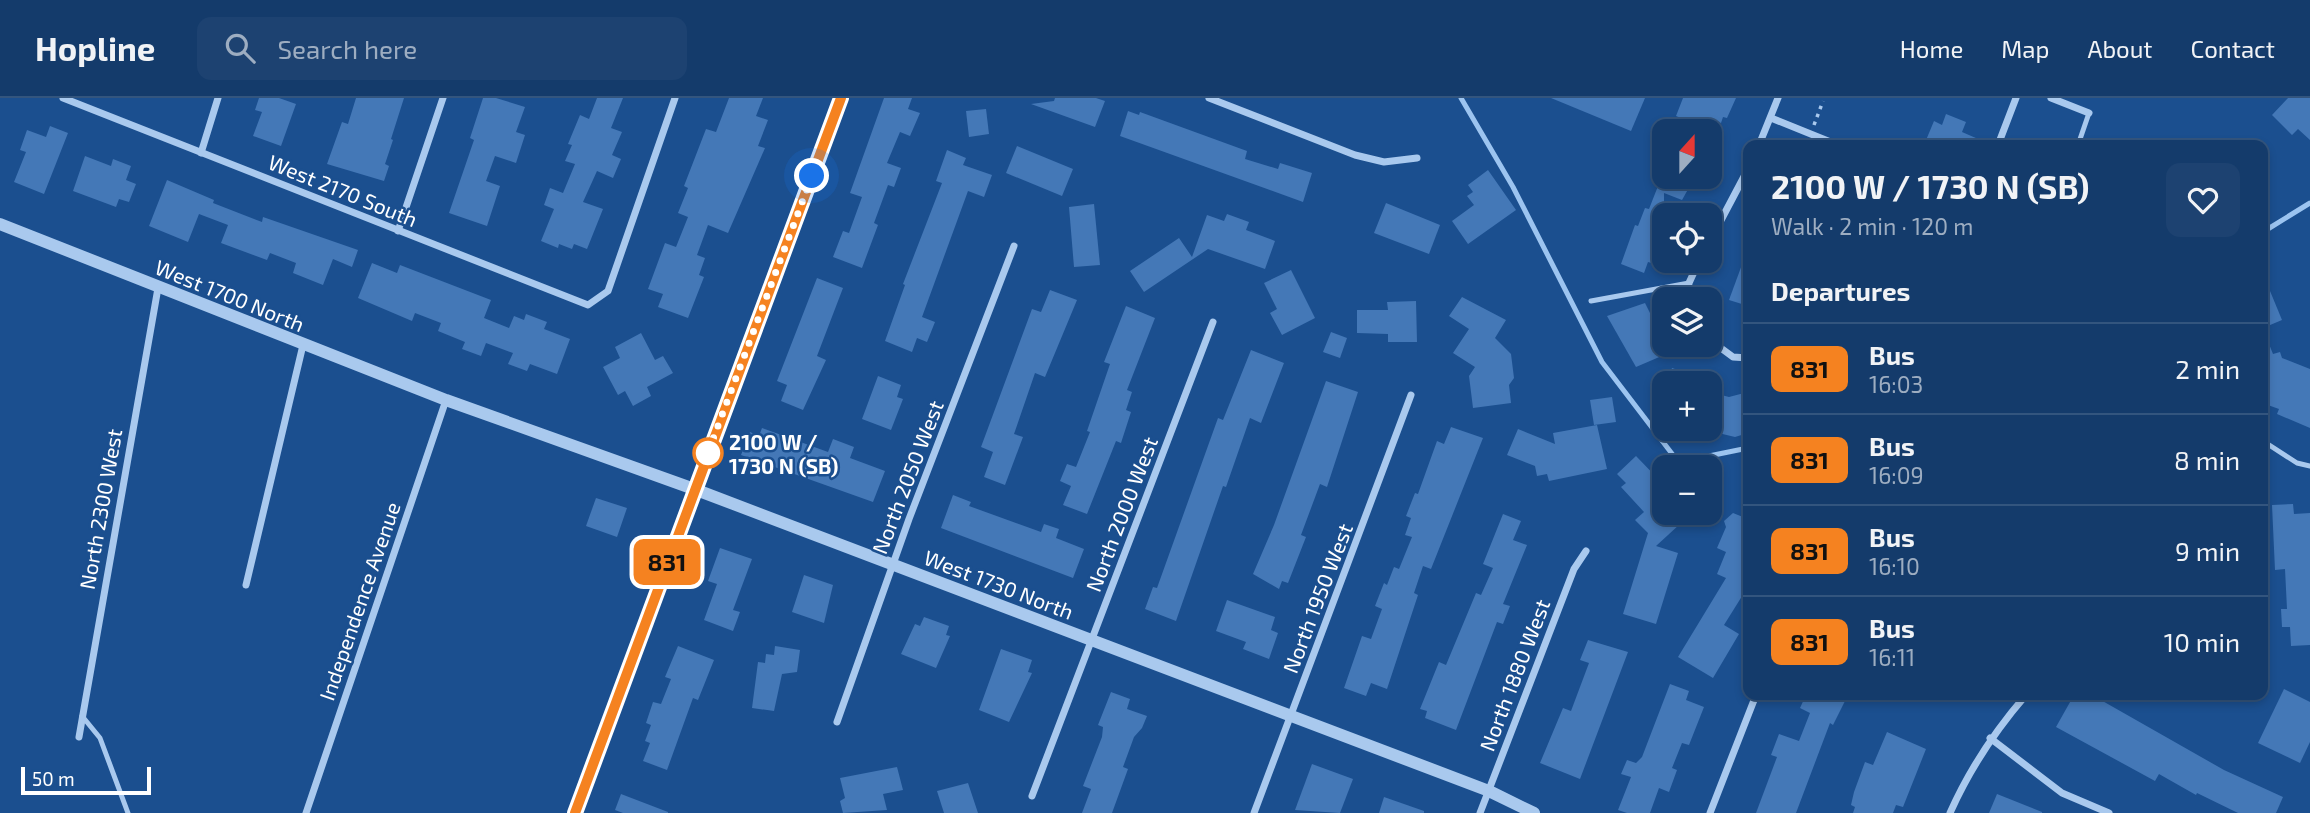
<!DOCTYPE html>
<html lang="en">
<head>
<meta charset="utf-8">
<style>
	:root { --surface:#143b6b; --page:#1d4271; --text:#f1f3f6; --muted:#9dadc1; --line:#33557e }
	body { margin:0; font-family:"Exo 2",sans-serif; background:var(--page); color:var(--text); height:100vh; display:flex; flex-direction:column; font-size:26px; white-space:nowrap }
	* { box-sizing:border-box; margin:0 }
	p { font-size:23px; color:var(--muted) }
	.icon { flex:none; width:38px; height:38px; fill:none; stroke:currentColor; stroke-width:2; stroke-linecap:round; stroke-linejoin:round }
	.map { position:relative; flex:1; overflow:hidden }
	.panel { position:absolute; left:1743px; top:42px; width:525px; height:560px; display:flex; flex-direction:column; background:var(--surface); border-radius:14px; box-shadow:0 4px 10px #0003,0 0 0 2px var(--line) }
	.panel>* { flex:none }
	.badge { padding:0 14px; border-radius:10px; font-size:24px; line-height:46px }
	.needle { width:46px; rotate:21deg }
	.controls { position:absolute; left:1652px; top:21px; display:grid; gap:14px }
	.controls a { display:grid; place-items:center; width:70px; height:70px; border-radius:14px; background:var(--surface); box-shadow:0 4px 10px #0003,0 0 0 2px var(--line); font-size:35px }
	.scale { position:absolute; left:21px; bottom:18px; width:130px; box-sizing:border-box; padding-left:7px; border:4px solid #fff; border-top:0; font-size:19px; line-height:24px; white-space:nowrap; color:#fff; -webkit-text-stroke:5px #1b4f8f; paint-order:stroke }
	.you { position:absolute; width:35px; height:35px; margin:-18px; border:5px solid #fff; border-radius:50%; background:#1a73e8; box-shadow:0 0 0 10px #1a73e833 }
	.map>.badge { position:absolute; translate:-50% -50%; box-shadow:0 0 0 4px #fff }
	h2 { padding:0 28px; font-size:26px; line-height:63px }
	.round { display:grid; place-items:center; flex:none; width:74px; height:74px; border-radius:14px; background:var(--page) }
	.summary { display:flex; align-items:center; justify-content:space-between; height:119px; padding:0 28px }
	h1 { font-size:33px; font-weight:700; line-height:52px }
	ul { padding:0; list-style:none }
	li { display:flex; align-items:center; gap:21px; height:91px; padding:0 28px; border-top:2px solid var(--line) }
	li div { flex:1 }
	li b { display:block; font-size:26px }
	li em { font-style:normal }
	li .badge { min-width:77px; font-weight:700; text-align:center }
	header { display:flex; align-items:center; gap:42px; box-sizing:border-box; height:98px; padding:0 35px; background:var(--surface); border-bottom:2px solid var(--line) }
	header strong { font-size:33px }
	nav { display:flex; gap:38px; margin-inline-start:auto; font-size:24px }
	.search { width:490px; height:63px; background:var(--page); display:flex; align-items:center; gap:18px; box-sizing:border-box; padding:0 24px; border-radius:14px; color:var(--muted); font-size:26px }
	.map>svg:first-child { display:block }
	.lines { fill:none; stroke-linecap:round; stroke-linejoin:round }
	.stream { stroke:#9cc4f0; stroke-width:5 }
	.building { fill:#4478b7 }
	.path { stroke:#a9c9ee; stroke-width:3.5; stroke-dasharray:3.5 5; stroke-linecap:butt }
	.service { stroke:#a9c9ee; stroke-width:5 }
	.minor { stroke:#a9c9ee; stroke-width:7 }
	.tertiary { stroke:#a9c9ee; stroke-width:12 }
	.line-casing { stroke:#fff; stroke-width:16 }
	.line { stroke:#f58220; stroke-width:10 }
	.walk { stroke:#fff; stroke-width:7; stroke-dasharray:0 12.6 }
	.stop-dot { fill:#fff; stroke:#f58220; stroke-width:3.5 }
	.labels { text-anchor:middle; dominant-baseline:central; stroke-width:5; stroke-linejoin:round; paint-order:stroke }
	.street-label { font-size:21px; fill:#fff; stroke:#1b4f8f }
	.stop-label { font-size:21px; font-weight:bold; fill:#fff; stroke:#1b4f8f; text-anchor:start }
</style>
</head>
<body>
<header>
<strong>Hopline</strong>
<div class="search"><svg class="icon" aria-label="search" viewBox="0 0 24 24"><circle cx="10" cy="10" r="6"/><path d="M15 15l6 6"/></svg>Search here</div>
<nav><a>Home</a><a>Map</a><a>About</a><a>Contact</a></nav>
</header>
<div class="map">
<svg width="2310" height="715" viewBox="0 0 2310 715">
	<rect width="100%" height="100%" fill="#1b4f8f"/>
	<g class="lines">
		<!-- stream -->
		<g class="stream">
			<polyline points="1461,0 1513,89 1602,264 1676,361 1704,359 1748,350"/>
			<polyline points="2263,134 2310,105"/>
		</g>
	</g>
	<!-- building -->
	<g class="building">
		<polygon points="259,0 279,0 296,6 281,48 253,38 262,14 255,12"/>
		<polygon points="356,0 404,0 391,41 393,42 385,66 389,68 384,83 327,66 342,24 348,26"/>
		<polygon points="483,0 496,0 525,9 516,34 525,37 516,65 495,58 486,83 500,88 487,128 449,115 474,42 470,40"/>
		<polygon points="597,0 623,0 611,30 622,34 612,57 621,61 613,80 597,73 583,104 603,111 587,151 574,146 572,151 559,146 558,150 541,143 554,111 544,107 550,90 563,95 575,66 565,63 572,47 568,46 580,17 589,21"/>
		<polygon points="729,0 763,0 756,18 768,22 758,48 765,50 728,135 708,127 697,157 705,160 699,177 704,179 688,220 658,209 663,196 648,191 665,145 676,149 688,119 678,115 688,90 684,88 706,31 716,34"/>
		<polygon points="884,0 912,0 908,11 920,15 910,38 900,34 887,65 901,70 894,89 888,87 874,125 878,127 862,170 833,159 843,133 849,135 862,99 850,95"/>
		<polygon points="1055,0 1096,0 1105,3 1095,29 1031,6 1054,3"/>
		<polygon points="1551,0 1645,0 1631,33"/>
		<polygon points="1683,0 1736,0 1727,20 1723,19 1721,25 1716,23 1713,33 1676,18"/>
		<polygon points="2288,0 2310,0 2310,42 2298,31 2292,37 2272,17"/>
		<polygon points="986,11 989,36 969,39 966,13"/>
		<polygon points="1128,13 1139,17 1140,14 1247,53 1245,61 1278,71 1280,65 1312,75 1303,104 1120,38"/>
		<polygon points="1946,16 1966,24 1962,34 1992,47 1924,47 1934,23 1942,27"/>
		<polygon points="50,28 68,35 44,96 14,84 26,54 20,52 27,32 46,39"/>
		<polygon points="1017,48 1073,71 1062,98 1006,75"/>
		<polygon points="947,52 966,60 963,67 992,77 984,99 968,93 922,219 935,224 927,244 917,240 912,254 885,243 905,187 903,186 942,85 936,83"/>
		<polygon points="85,58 111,68 113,61 131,68 126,82 136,86 129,104 119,101 116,109 73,93"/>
		<polygon points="1488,72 1516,112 1468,146 1452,123 1474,107 1467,98 1473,94 1468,87"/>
		<polygon points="1663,74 1664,79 1695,79 1682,102 1664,95 1664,146 1655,166 1648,164 1644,175 1621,166 1635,127 1638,128 1645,110 1649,111 1660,83 1651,79 1661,79"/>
		<polygon points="167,82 214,102 213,105 262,124 263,119 358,152 352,169 333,161 323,187 293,175 296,165 270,155 267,162 221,145 228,127 199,116 188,144 149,128"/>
		<polygon points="1386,105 1440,127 1429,156 1374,135"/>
		<polygon points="1094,106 1100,167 1074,169 1069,109"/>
		<polygon points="1227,116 1249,124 1246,132 1275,143 1265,171 1208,151 1144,194 1130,173 1179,140 1192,159 1207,117 1224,123"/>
		<polygon points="1747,153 1748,198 1745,207 1729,202"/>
		<polygon points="372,165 397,175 400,167 491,202 484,220 509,230 514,218 524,222 526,216 547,224 544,231 570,241 557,276 530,266 527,273 508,266 513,255 486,245 481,258 462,251 465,244 438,233 441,225 415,215 412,223 358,200"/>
		<polygon points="1291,172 1315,220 1282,237 1270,215 1277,211 1264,185"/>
		<polygon points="2263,176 2282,222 2263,230"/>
		<polygon points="817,180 843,190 817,258 826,262 803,312 781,303 787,287 777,283"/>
		<polygon points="1050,192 1077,202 1045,279 1035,275 1014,336 1023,339 1005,387 984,379 993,354 981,349 1032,211 1041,214"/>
		<polygon points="1462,199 1506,222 1495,240 1511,256 1514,280 1509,287 1511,305 1473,310 1469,278 1475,269 1453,255 1469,231 1449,218"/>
		<polygon points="1416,203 1417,244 1388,244 1388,236 1357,235 1357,212 1388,212 1387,204"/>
		<polygon points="1645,205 1664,243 1664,257 1636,269 1607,218"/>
		<polygon points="1126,208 1155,220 1127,292 1132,294 1126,312 1131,314 1121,345 1116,343 1087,416 1063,407 1071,388 1060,383 1067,366 1076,369 1090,334 1087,333 1110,266 1104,264"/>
		<polygon points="2263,231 2273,256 2280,254 2282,260 2310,271 2310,330 2277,316 2279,311 2265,306"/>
		<polygon points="1331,234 1347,240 1340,260 1323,254"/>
		<polygon points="641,235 655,262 663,258 673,275 647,289 651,298 633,308 625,293 618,297 603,269 620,260 615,249"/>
		<polygon points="1251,252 1284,265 1261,325 1250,320 1226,389 1223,388 1176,523 1145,511 1153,489 1157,490 1218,320 1223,322"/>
		<polygon points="1672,270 1710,283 1710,285 1667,285"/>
		<polygon points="878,278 901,287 897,299 903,301 891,332 862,321"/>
		<polygon points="1326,283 1358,294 1327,389 1320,386 1301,437 1306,439 1288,485 1282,483 1279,491 1253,476 1274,427"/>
		<polygon points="1710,294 1729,299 1748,294 1748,335 1735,339 1710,333"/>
		<polygon points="1612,299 1616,324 1594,327 1590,302"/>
		<polygon points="1597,327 1607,371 1549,383 1547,376 1537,378 1535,368 1507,357 1518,331 1555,346 1553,335"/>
		<polygon points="1451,329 1483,340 1431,471 1423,468 1414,495 1418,497 1387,591 1371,585 1366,598 1344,590 1362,538 1371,541 1382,511 1375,508 1384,485 1387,487 1394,469 1399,471 1412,439 1405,437 1411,420 1406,418 1415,395 1418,396 1437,343 1444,346"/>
		<polygon points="762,330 828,354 833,341 854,349 850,360 885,373 873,404 741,357 750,334 759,338"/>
		<polygon points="1636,358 1664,387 1664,415 1692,415 1656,448 1678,455 1656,526 1623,516 1648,435 1635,422 1644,414 1621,389 1626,385 1617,376"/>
		<polygon points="953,397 971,404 969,408 1041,434 1044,426 1059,431 1056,440 1084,451 1073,480 941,430"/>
		<polygon points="596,400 627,410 617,439 586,428"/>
		<polygon points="2293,406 2294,416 2310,415 2310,547 2291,548 2290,529 2282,529 2281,511 2287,511 2285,471 2275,472 2272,407"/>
		<polygon points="1733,415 1748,421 1748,497 1744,495 1724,527 1739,536 1713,580 1678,559 1726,480 1717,476 1726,454 1717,450 1726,429 1724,423"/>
		<polygon points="1503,416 1521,423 1513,442 1527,447 1503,506 1510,508 1503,526 1497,524 1456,632 1425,620 1427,613 1420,611 1439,564 1446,567 1476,495 1481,497 1493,470 1483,466"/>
		<polygon points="720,450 752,461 733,512 740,514 733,533 704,522 717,486 708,483"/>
		<polygon points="804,477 833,487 824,525 792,514"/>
		<polygon points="1227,502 1275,519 1271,532 1278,535 1269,561 1243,551 1246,544 1216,533"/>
		<polygon points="924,519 949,528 946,537 950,538 936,570 901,556 915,526 920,528"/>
		<polygon points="1588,542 1628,554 1580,681 1540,665 1563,610 1571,613 1589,565 1580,562"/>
		<polygon points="678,548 714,562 698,602 693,600 667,672 643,663 650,645 645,643 651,627 646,625 653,604 661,606 671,581 665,579"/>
		<polygon points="775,548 800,552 797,574 782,576 774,613 752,610 758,564 765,565 766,556 774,557"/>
		<polygon points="1001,551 1032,562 1028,574 1032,575 1009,624 979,612"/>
		<polygon points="1670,586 1689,593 1686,602 1704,609 1689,647 1682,645 1672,670 1677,672 1669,694 1659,690 1650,715 1627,715 1618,712 1631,679 1621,676 1627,662 1636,665 1642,659"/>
		<polygon points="2284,591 2310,604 2310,644 2300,665 2258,645"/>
		<polygon points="1111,594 1130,601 1127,611 1147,618 1142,630 1134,639 1123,669 1128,671 1112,715 1082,715 1091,691 1083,688 1102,639 1103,629 1098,627"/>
		<polygon points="1806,597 1848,597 1833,627 1830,625 1796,715 1756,715 1777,659 1771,657 1779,636 1799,643 1810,615 1800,610"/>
		<polygon points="2074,597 2092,597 2224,672 2283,699 2276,715 2238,715 2197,695 2196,697 2159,676 2155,683 2056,629"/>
		<polygon points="1887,634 1926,651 1903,709 1896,707 1893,715 1853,715 1855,709 1851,707 1854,694 1865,664 1873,667"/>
		<polygon points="1312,666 1353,681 1340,715 1295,712"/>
		<polygon points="897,669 903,692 883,696 887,712 843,715 840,703 845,700 840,680"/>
		<polygon points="968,685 978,715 944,715 937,693"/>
		<polygon points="621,696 668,714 668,715 623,715 615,712"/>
		<polygon points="1997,696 2042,714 2042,715 1989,715"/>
		<polygon points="1384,699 1424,713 1424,715 1379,715"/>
	</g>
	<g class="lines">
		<!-- path -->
		<g class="path">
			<polyline points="1814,27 1823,3"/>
			<polyline points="1745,238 1748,230"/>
		</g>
		<!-- service -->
		<g class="service">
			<polyline points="2078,47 2089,15"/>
			<polyline points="1591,203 1689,185"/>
			<polyline points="2263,343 2297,365 2310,368"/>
			<polyline points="82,618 100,640 128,715"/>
		</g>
		<!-- minor -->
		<g class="minor">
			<polyline points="63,0 588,207 608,193 675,0"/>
			<polyline points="1209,0 1355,57 1384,64 1417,60"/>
			<polyline points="2051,0 2089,15"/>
			<polyline points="1771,20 1838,47"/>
			<polyline points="1759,47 1778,0"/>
			<polyline points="1998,47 2016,0"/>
			<polyline points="201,55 218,0"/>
			<polyline points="398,133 443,0"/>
			<polyline points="1710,143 1748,71"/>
			<polyline points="1687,201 1689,185 1699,163"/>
			<polyline points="1710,242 1733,259 1748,260"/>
			<polyline points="246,487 303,247"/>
			<polyline points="837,624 909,421 1014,148"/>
			<polyline points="79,639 158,190"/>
			<polyline points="1990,640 2062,695 2109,715"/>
			<polyline points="1032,698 1213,224"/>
			<polyline points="306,715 446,302"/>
			<polyline points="1254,715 1411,297"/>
			<polyline points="1480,715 1574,471 1586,453"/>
			<polyline points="1710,715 1756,597"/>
			<path d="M1950,715C1970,670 1994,634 2026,597"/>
		</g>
		<!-- tertiary -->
		<g class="tertiary">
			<polyline points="0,126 446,302 694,391 1489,693 1534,715"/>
			<polyline points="575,715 841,0"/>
		</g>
	</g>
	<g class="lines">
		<!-- line casing -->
		<g class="line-casing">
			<polyline id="line" points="575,715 841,0"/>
		</g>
		<!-- line -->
		<use href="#line" class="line"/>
		<!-- walk -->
		<polyline class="walk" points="708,355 704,365 812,78"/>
	</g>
	<!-- markers -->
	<circle class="stop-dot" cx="708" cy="355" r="14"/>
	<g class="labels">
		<!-- street labels -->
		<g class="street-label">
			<text transform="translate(343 92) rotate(22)">West 2170 South</text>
			<text transform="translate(230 197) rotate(22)">West 1700 North</text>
			<text transform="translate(907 379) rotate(-69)">North 2050 West</text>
			<text transform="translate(100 411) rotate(-80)">North 2300 West</text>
			<text transform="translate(1121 416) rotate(-69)">North 2000 West</text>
			<text transform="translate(999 486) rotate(21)">West 1730 North</text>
			<text transform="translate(1317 500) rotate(-69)">North 1950 West</text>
			<text transform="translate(359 503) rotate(-71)">Independence Avenue</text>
			<text transform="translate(1514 577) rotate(-69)">North 1880 West</text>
		</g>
		<!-- stop labels -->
		<g class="stop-label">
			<text x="729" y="343">2100 W /<tspan x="729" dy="24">1730 N (SB)</tspan></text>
		</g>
	</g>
</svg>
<div class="controls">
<a><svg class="needle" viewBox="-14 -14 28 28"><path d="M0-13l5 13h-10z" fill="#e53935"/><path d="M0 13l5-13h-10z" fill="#9dadc1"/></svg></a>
<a><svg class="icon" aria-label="locate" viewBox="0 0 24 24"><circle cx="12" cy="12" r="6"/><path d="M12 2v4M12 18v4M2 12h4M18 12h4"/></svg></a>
<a><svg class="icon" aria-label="layers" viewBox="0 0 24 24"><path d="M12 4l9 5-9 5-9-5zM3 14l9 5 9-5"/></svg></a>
<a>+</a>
<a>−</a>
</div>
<div class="scale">50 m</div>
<div class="you" style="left:812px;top:78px"></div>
<b class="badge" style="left:667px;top:464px;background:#f58220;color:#111">831</b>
<section class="panel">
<div class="summary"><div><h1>2100 W / 1730 N (SB)</h1><p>Walk · 2 min · 120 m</p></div><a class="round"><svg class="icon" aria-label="heart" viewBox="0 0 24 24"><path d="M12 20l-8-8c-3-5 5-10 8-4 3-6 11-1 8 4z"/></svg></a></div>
<h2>Departures</h2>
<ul>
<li><span class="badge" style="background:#f58220;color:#111">831</span><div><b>Bus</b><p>16:03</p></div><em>2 min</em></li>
<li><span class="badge" style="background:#f58220;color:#111">831</span><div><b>Bus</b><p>16:09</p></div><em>8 min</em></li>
<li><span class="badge" style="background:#f58220;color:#111">831</span><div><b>Bus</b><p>16:10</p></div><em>9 min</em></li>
<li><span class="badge" style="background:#f58220;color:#111">831</span><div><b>Bus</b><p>16:11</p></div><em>10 min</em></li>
</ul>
</section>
</div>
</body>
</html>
